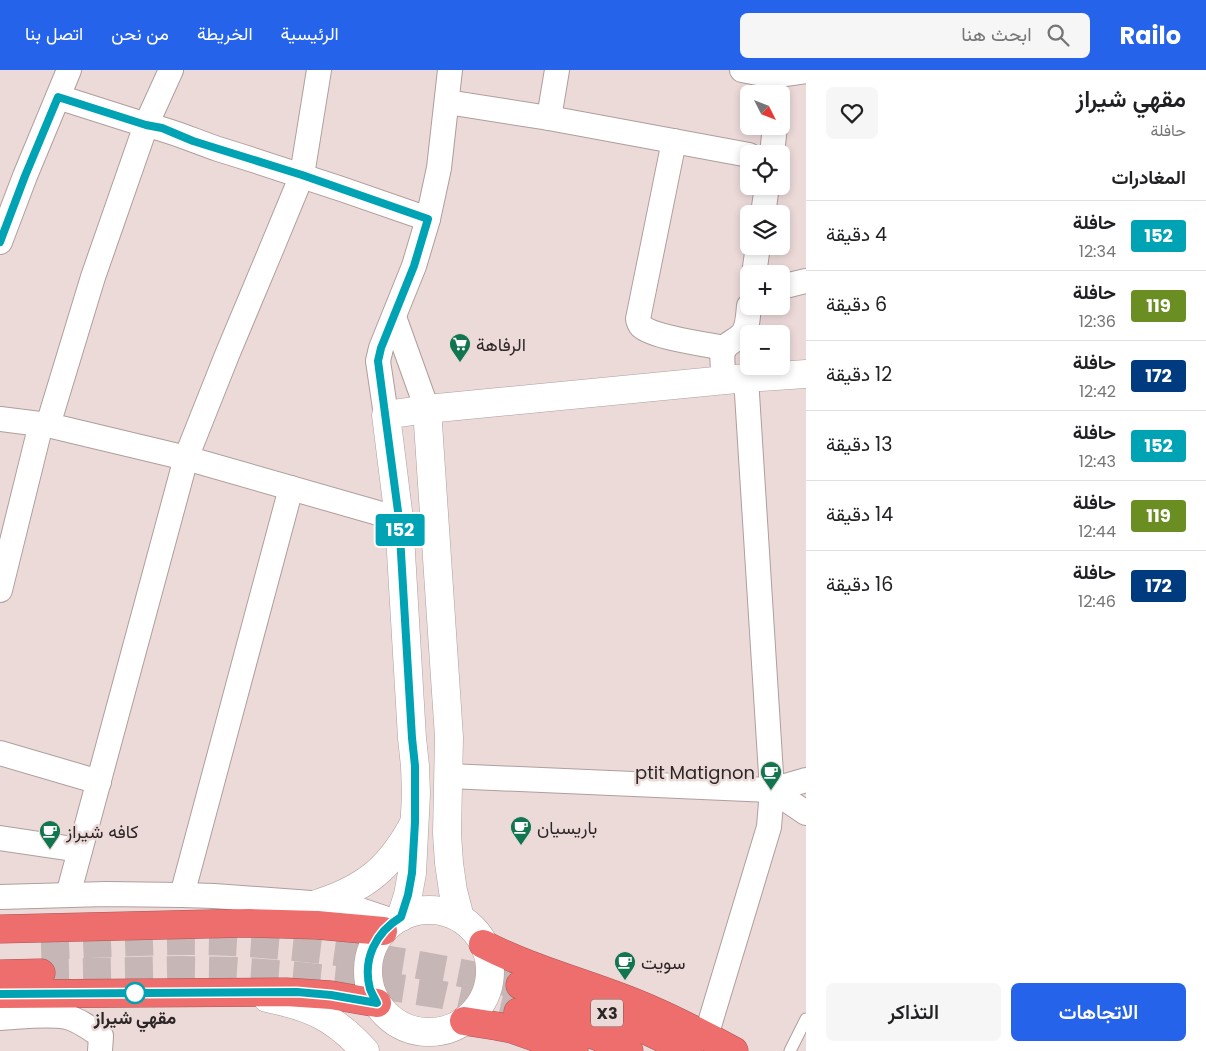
<!DOCTYPE html>
<html lang="ar">
<head>
<meta charset="utf-8">
<style>
	:root { --surface:#fff; --page:#f6f6f6; --text:#202124; --muted:#757577; --line:#e0e0e0; --accent:#2563eb }
	body { margin:0; font-family:Poppins,Vazirmatn,sans-serif; background:var(--page); color:var(--text); direction:rtl; height:100vh; display:flex; flex-direction:column; font-size:19px; white-space:nowrap }
	* { box-sizing:border-box; margin:0 }
	p { font-size:16px; color:var(--muted) }
	.icon { flex:none; width:28px; height:28px; fill:none; stroke:currentColor; stroke-width:2; stroke-linecap:round; stroke-linejoin:round }
	.map { position:relative; flex:1; overflow:hidden; direction:ltr }
	.drawer { display:flex; flex-direction:column; background:var(--surface); width:400px }
	.drawer>* { flex:none }
	.badge { padding:0 10px; border-radius:4px; font-size:18px; line-height:32px }
	.needle { width:32px; rotate:132deg }
	.controls { position:absolute; left:740px; top:15px; display:grid; gap:10px }
	.controls a { display:grid; place-items:center; width:50px; height:50px; border-radius:8px; background:var(--surface); box-shadow:0 2px 8px #0003; font-size:25px }
	.map>.badge { position:absolute; translate:-50% -50%; box-shadow:0 0 0 2px #fff }
	h2 { padding:0 20px; font-size:19px; line-height:45px }
	.round { display:grid; place-items:center; flex:none; width:52px; height:52px; border-radius:8px; background:var(--page) }
	.overview { display:flex; align-items:center; justify-content:space-between; height:85px; padding:0 20px }
	h1 { font-size:24px; font-weight:600; line-height:38px }
	.action { display:flex; gap:10px; margin-top:auto; padding:10px 20px }
	.action a { flex:1; height:58px; border-radius:8px; background:var(--accent); color:#fff; font-size:20px; font-weight:600; line-height:58px; text-align:center }
	.action a+a { background:var(--page); color:var(--text) }
	ul { padding:0; list-style:none }
	li { display:flex; align-items:center; gap:15px; height:70px; padding:0 20px; border-top:1px solid var(--line) }
	li div { flex:1 }
	li b { display:block; font-size:19px }
	li em { font-style:normal }
	li .badge { min-width:55px; font-weight:700; text-align:center }
	header { display:flex; align-items:center; gap:30px; box-sizing:border-box; height:70px; padding:0 25px; background:var(--accent); color:#fff }
	header strong { font-size:24px }
	nav { display:flex; gap:28px; margin-inline-start:auto; font-size:18px }
	.search { width:350px; height:45px; background:var(--page); display:flex; align-items:center; gap:12px; box-sizing:border-box; padding:0 18px; border-radius:8px; color:var(--muted); font-size:19px }
	main { display:flex; flex:1; min-height:0 }
	.map>svg:first-child { display:block }
	.lines { fill:none; stroke-linecap:round; stroke-linejoin:round }
	.highway-tunnel { stroke:#c6b6b5; stroke-width:28; stroke-dasharray:28 14; stroke-linecap:butt }
	.lane-casing { stroke:#af9e9d; stroke-width:13 }
	.street-casing { stroke:#af9e9d; stroke-width:26 }
	.secondary-casing { stroke:#af9e9d; stroke-width:29 }
	.highway-casing { stroke:#aa5554; stroke-width:29 }
	.lane { stroke:#fff; stroke-width:11 }
	.street { stroke:#fff; stroke-width:24 }
	.secondary { stroke:#fff; stroke-width:28 }
	.highway { stroke:#ed6e6c; stroke-width:28 }
	.line-casing { stroke:#fff; stroke-width:11 }
	.line { stroke:#00a3b4; stroke-width:8 }
	.stop-dot { fill:#fff; stroke:#00a3b4; stroke-width:2.5 }
	.labels { text-anchor:middle; dominant-baseline:central; stroke-width:5; stroke-linejoin:round; paint-order:stroke }
	.shield { fill:#ecdad9; stroke:#665c5c; stroke-width:1 }
	.shield-label { font-size:16px; font-weight:bold; fill:#2d2626 }
	.poi-label { font-size:18px; fill:#2d2626; stroke:#ecdad9; text-anchor:start }
	.stop-label { font-size:18px; font-weight:bold; fill:#2d2626; stroke:#ecdad9 }
</style>
</head>
<body>
<header>
<strong>Railo</strong>
<div class="search"><svg class="icon" aria-label="search" viewBox="0 0 24 24"><circle cx="10" cy="10" r="6"/><path d="M15 15l6 6"/></svg>ابحث هنا</div>
<nav><a>الرئيسية</a><a>الخريطة</a><a>من نحن</a><a>اتصل بنا</a></nav>
</header>
<main>
<section class="drawer">
<div class="overview"><div><h1>مقهي شيراز</h1><p>حافلة</p></div><a class="round"><svg class="icon" aria-label="heart" viewBox="0 0 24 24"><path d="M12 20l-8-8c-3-5 5-10 8-4 3-6 11-1 8 4z"/></svg></a></div>
<h2>المغادرات</h2>
<ul>
<li><span class="badge" style="background:#00a3b4;color:#fff">152</span><div><b>حافلة</b><p>12:34</p></div><em>4 دقيقة</em></li>
<li><span class="badge" style="background:#6b8e23;color:#fff">119</span><div><b>حافلة</b><p>12:36</p></div><em>6 دقيقة</em></li>
<li><span class="badge" style="background:#003b80;color:#fff">172</span><div><b>حافلة</b><p>12:42</p></div><em>12 دقيقة</em></li>
<li><span class="badge" style="background:#00a3b4;color:#fff">152</span><div><b>حافلة</b><p>12:43</p></div><em>13 دقيقة</em></li>
<li><span class="badge" style="background:#6b8e23;color:#fff">119</span><div><b>حافلة</b><p>12:44</p></div><em>14 دقيقة</em></li>
<li><span class="badge" style="background:#003b80;color:#fff">172</span><div><b>حافلة</b><p>12:46</p></div><em>16 دقيقة</em></li>
</ul>
<div class="action"><a>الاتجاهات</a><a>التذاكر</a></div>
</section>
<div class="map">
<svg width="806" height="981" viewBox="0 0 806 981">
	<rect width="100%" height="100%" fill="#ecdad9"/>
	<g class="lines">
		<!-- highway-tunnel -->
		<g class="highway-tunnel">
			<path d="M41,876C105,874 168,869 231,872C329,877 425,895 520,915"/>
			<polyline points="41,903 180,900 235,901 290,905 366,913 443,925 518,942"/>
		</g>
		<!-- lane casing -->
		<g class="lane-casing">
			<polyline id="lane" points="790,981 806,949"/>
		</g>
		<!-- street casing -->
		<g class="street-casing">
			<g id="street">
				<path d="M171,0L146,55C171,60 194,71 218,79C289,101 358,124 428,149"/>
				<polyline points="742,0 773,6 806,1"/>
				<polyline points="447,32 549,48 749,85"/>
				<polyline points="549,48 557,0"/>
				<path d="M674,71L638,249C638,251 640,255 641,256C652,267 708,275 725,278"/>
				<polyline points="772,84 775,56"/>
				<polyline points="763,144 767,116"/>
				<polyline points="0,172 25,106 69,0"/>
				<polyline points="754,204 758,176"/>
				<polyline points="781,217 806,211"/>
				<polyline points="394,247 427,339"/>
				<polyline points="746,308 772,720 806,743"/>
				<path d="M724,310C724,302 721,291 723,282C726,272 737,271 743,263C748,256 748,245 749,236"/>
				<polyline points="386,345 378,291 381,278 414,196 428,149 439,98 450,0"/>
				<polyline points="0,349 48,355 186,388 399,449"/>
				<polyline points="48,355 93,207 146,55 58,27"/>
				<polyline points="0,520 41,354"/>
				<polyline points="0,683 99,712"/>
				<polyline points="449,706 772,720 806,710"/>
				<polyline points="0,768 80,780"/>
				<polyline points="68,825 186,388 227,285 271,180 302,105 319,0"/>
				<polyline points="182,825 291,418"/>
				<polyline points="0,827 106,824 182,825 214,826 338,835 357,839 393,851"/>
				<path d="M0,948C20,947 48,943 67,947C79,950 91,959 101,966L100,981"/>
				<polyline points="706,966 769,757 772,720"/>
			</g>
		</g>
		<!-- secondary casing -->
		<g class="secondary-casing">
			<g id="secondary">
				<polyline points="427,339 449,667 447,764 449,793 453,821 460,848"/>
				<path d="M319,833C366,818 391,797 414,753"/>
				<circle cx="429" cy="901" r="61"/>
				<polyline points="401,847 408,825 412,803 416,724 415,696 412,668 399,449 386,345 427,339 746,308 806,304"/>
				<path d="M267,928C311,937 334,947 365,981"/>
			</g>
		</g>
		<!-- highway casing -->
		<g class="highway-casing">
			<g id="highway">
				<polyline points="0,859 249,853 317,855 383,861"/>
				<path d="M483,874C531,899 583,912 633,932C668,946 701,963 734,981"/>
				<polyline points="0,904 41,903"/>
				<path d="M520,915C549,923 577,931 605,942C634,954 662,968 689,981"/>
				<polyline points="0,924 286,922 331,925 377,933"/>
				<polyline points="518,942 559,953 599,967 629,981"/>
				<polyline points="464,951 496,956 512,959 574,981"/>
			</g>
		</g>
		<!-- lane -->
		<use href="#lane" class="lane"/>
		<!-- street -->
		<use href="#street" class="street"/>
		<!-- secondary -->
		<use href="#secondary" class="secondary"/>
		<!-- highway -->
		<use href="#highway" class="highway"/>
	</g>
	<g class="lines">
		<!-- line casing -->
		<g class="line-casing">
			<path id="line" d="M0,172L25,106L58,27L146,55L162,58L193,71L302,105L428,149L414,196L381,278L378,291L399,449L412,668L415,696V752L412,803L408,825L401,847C376,862 362,889 370,919C372,924 375,929 377,933L331,925L297,922L0,924"/>
		</g>
		<!-- line -->
		<use href="#line" class="line"/>
	</g>
	<!-- icons -->
	<defs>
		<g id="supermarket-pin" transform="scale(1.125)"><path d="M0 17L-7.5 6A9.5 9.5 0 1 1 7.5 6Z" fill="#11764f" stroke="#ecdad9"/><path d="M-6-5.5h2.5l.6 2H6L4.5 2H-2.5L-4.4-4H-6ZM-1.5 3.2a1.3 1.3 0 1 0 .1 0ZM3 3.2a1.3 1.3 0 1 0 .1 0Z" fill="#fff"/></g>
		<g id="cafe-pin" transform="scale(1.125)"><path d="M0 17L-7.5 6A9.5 9.5 0 1 1 7.5 6Z" fill="#11764f" stroke="#ecdad9"/><path d="M-5.5-4.5H6V0H3Q3 3.5 0 3.5H-2.5Q-5.5 3.5-5.5 0ZM3-3.2v2h1.7v-2ZM-6 4.5H4V6H-6Z" fill="#fff"/></g>
	</defs>
	<g fill-rule="evenodd">
		<use href="#supermarket-pin" x="460" y="274"/>
		<use href="#cafe-pin" x="771" y="702"/>
		<use href="#cafe-pin" x="521" y="757"/>
		<use href="#cafe-pin" x="50" y="761"/>
		<use href="#cafe-pin" x="625" y="892"/>
	</g>
	<!-- markers -->
	<circle class="stop-dot" cx="135" cy="923" r="10"/>
	<g class="labels">
		<!-- shield labels -->
		<rect class="shield" x="591" y="929.5" width="32" height="27" rx="4"/>
		<g class="shield-label">
			<text x="607" y="943">X3</text>
		</g>
		<!-- poi labels -->
		<g class="poi-label">
			<text x="476" y="274">الرفاهة</text>
			<text x="755" y="702" text-anchor="end">ptit Matignon</text>
			<text x="537" y="757">باريسيان</text>
			<text x="66" y="761">کافه شيراز</text>
			<text x="641" y="892">سويت</text>
		</g>
		<!-- stop labels -->
		<g class="stop-label">
			<text x="135" y="947">مقهي شيراز</text>
		</g>
	</g>
</svg>
<div class="controls">
<a><svg class="needle" viewBox="-14 -14 28 28"><path d="M0-13l5 13h-10z" fill="#e53935"/><path d="M0 13l5-13h-10z" fill="#757577"/></svg></a>
<a><svg class="icon" aria-label="locate" viewBox="0 0 24 24"><circle cx="12" cy="12" r="6"/><path d="M12 2v4M12 18v4M2 12h4M18 12h4"/></svg></a>
<a><svg class="icon" aria-label="layers" viewBox="0 0 24 24"><path d="M12 4l9 5-9 5-9-5zM3 14l9 5 9-5"/></svg></a>
<a>+</a>
<a>−</a>
</div>
<b class="badge" style="left:400px;top:460px;background:#00a3b4;color:#fff">152</b>
</div>
</main>
</body>
</html>
